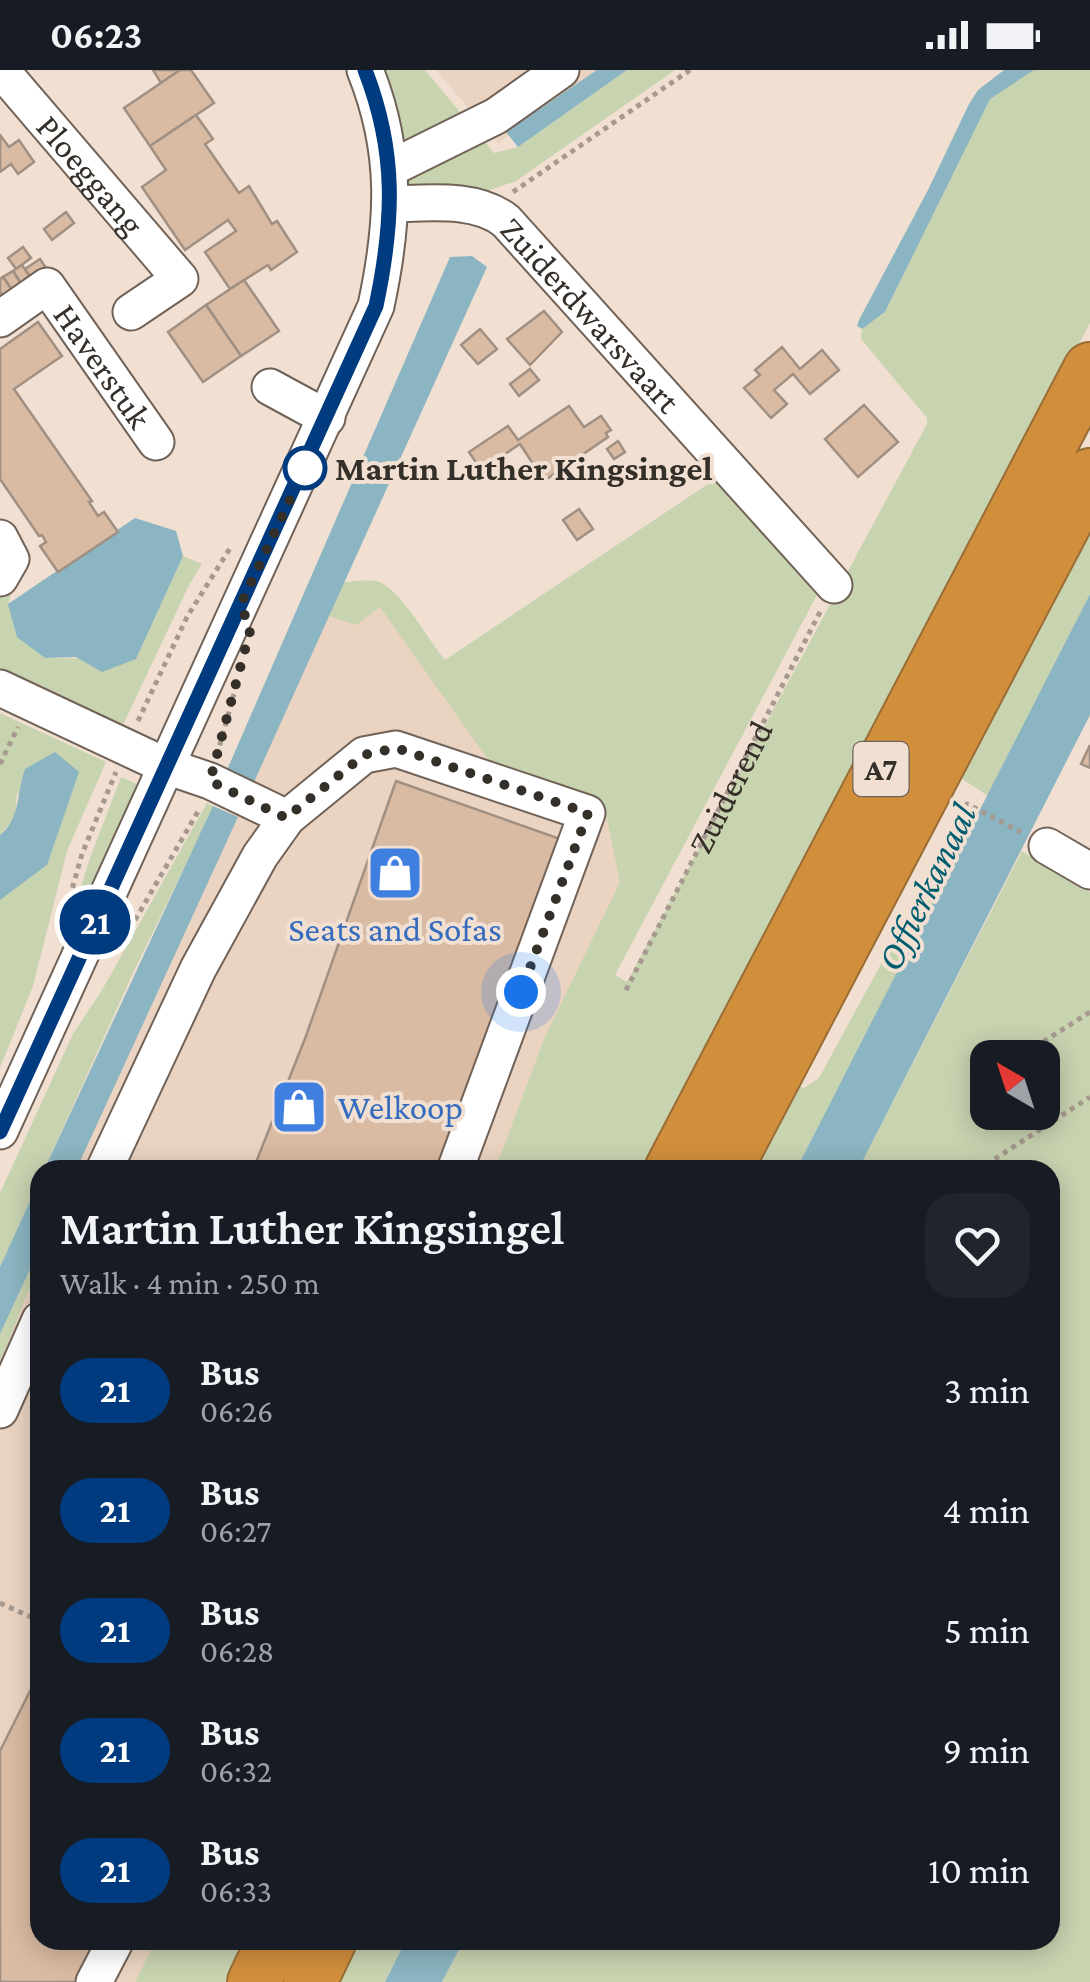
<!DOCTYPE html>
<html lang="en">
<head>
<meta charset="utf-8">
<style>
	:root { --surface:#171b24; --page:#20242c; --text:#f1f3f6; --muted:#9ea1a6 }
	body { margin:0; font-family:"Crimson Pro",serif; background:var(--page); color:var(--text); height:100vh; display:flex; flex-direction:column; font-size:38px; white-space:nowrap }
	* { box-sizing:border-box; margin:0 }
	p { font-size:32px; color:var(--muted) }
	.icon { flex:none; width:55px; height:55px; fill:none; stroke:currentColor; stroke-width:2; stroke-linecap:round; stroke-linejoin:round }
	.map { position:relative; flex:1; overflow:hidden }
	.sheet { position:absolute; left:30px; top:1090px; width:1030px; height:790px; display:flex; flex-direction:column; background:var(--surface); border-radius:30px; box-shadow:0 5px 25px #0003 }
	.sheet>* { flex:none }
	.badge { padding:0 20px; border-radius:32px; font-size:35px; line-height:65px }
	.needle { width:65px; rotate:321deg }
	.buttons { position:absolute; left:970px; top:970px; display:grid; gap:20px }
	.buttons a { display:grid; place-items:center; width:90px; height:90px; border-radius:20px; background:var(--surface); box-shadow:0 5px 25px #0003; font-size:50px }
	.you { position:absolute; width:50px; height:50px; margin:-25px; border:8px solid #fff; border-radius:50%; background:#1a73e8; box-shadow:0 0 0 15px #1a73e833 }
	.map>.badge { position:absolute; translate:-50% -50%; box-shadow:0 0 0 5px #fff }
	.round { display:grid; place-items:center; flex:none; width:105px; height:105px; border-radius:30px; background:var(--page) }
	.summary { display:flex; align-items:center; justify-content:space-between; height:170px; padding:0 30px }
	h1 { font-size:48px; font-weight:600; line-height:75px }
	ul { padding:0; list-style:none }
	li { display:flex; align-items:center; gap:30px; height:120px; padding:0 30px }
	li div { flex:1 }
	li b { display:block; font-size:38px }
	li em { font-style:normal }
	li .badge { min-width:110px; font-weight:700; text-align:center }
	.status { display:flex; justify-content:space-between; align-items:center; height:70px; padding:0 50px; background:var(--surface); direction:ltr }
	.status svg { height:28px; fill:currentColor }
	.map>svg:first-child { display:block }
	.built { fill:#ead3c1 }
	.green { fill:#c8d3b0; fill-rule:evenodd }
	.water { fill:#8bb5c2 }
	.building { fill:#d9baa2; stroke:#a09083; stroke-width:2.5 }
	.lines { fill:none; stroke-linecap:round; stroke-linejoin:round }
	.minor-casing { stroke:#716257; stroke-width:39 }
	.highway-casing { stroke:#9a6d36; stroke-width:56 }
	.path { stroke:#a6998f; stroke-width:5; stroke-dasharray:5 5; stroke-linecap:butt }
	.minor { stroke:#fff; stroke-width:35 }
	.highway { stroke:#d18f3c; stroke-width:52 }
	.line-casing { stroke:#fff; stroke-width:22 }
	.line { stroke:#003b80; stroke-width:15 }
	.walk { stroke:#352f2a; stroke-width:10; stroke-dasharray:0 18 }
	.stop-dot { fill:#fff; stroke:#003b80; stroke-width:5 }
	.labels { text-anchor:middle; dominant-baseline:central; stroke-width:8; stroke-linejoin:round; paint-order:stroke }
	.shield { fill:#f1e0d2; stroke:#6d645c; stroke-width:2.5 }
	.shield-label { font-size:32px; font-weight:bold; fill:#352f2a }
	.street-label { font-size:35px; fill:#352f2a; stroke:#f1e0d2 }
	.stop-label { font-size:35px; font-weight:bold; fill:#352f2a; stroke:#f1e0d2; text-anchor:start }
	.shop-label { font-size:35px; fill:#366cbe; stroke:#f1e0d2 }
	.water-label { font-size:38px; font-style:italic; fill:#005c6f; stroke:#f1e0d2 }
</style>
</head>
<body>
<div class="status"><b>06:23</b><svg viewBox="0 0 49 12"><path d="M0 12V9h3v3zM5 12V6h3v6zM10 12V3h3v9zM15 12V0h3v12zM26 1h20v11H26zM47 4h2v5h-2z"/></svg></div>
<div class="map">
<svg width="1090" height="1912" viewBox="0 0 1090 1912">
	<rect width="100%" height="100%" fill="#f1e0d2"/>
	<!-- built -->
	<g class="built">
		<polygon points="436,0 604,0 498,73"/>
		<polygon points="380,524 509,678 660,763 511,1100 61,1100 208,787 319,526"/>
		<polygon points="40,1146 40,1870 169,1870 147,1912 0,1912 0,1234"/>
	</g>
	<!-- green -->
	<g class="green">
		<polygon points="385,0 425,0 494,83 518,77 627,0 675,0 516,111 484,122 403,116 403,68"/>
		<path d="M1034,0H1090V253L642,1100H495L544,969L620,812L606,744L598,735L489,691L380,537L356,555L329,546L344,512C353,512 368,509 377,511C400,518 429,571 445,590L714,410L818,523L615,905L627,912L927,354V348L861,269L862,259L885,242L990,28Z"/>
		<polygon points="1090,448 1090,524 988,726 955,704"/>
		<polygon points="183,486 202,494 189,515 123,655 0,602 0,528 19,500 8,534 45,588 136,589"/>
		<polygon points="0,643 106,692 67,781 33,916 0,998 0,830 47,795 17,722 15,748 0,765"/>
		<polygon points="121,707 144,717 54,902 90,788"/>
		<polygon points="207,733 213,736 204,757 133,903 44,1100 40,1100 40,1109 0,1197 0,1123 73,964 102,920"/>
		<polygon points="964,753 974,753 796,1100 746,1100 792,1013 804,1018 819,1008 955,758"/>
		<path d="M1022,781L1090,822V1912H442L464,1870H1050V1100H858ZM988,988H1042V1042H988Z"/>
		<polygon points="40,1178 40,1192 0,1292 0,1264"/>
		<polygon points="156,1870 246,1870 225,1912 135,1912"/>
		<polygon points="351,1870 406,1870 385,1912 330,1912"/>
	</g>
	<!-- water -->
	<g class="water">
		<polygon points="597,0 627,0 518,77 506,62"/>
		<polygon points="1004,0 1034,0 990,29 885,242 862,259 857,256 859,250 928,120 969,34 978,20"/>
		<polygon points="472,186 487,197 254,712 227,700 450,187"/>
		<polygon points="135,448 176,461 183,486 136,589 102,602 76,587 45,588 17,567 8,534"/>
		<polygon points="1090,524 1090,645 858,1100 796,1100"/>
		<path d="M55,682L79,702L47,795L0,830V765C20,750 17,722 25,699Z"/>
		<polygon points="213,736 238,747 76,1100 44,1100"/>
		<polygon points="40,1109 40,1178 0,1264 0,1197"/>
		<polygon points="406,1870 464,1870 442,1912 385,1912"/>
	</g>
	<!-- building -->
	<g class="building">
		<polygon points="153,0 180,0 161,13"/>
		<polygon points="180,0 191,0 214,33 150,76 124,38"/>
		<polygon points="196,45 213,69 205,74 239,123 249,116 272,154 277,151 297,182 271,200 268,195 230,219 205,182 236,161 228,150 185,180 142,117 166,100 150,76"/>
		<polygon points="0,65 9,77 19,70 34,92 18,104 11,94 0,102"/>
		<polygon points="66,142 74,153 52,170 44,159"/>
		<polygon points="23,177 31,188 16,199 8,188"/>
		<polygon points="40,189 50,204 35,214 25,199"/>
		<polygon points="22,195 35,214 25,220 13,201"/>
		<polygon points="13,201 25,220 16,226 3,207"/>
		<polygon points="3,207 16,226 7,232 0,222 0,209"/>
		<polygon points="244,210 279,261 241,286 206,235"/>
		<polygon points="206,235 241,286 203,312 168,262"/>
		<polygon points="544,241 562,262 530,295 507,269"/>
		<polygon points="38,252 62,286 14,319 92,431 89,432 98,446 104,442 118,462 58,502 40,476 46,472 42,465 39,466 0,409 0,279"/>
		<polygon points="480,259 497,279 478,294 461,275"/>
		<polygon points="782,277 800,299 822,280 839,300 810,324 793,304 774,320 787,334 771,348 744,318 760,305 755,300"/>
		<polygon points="530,299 539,310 519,326 510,314"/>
		<polygon points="864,335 898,372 858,407 825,369"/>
		<polygon points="569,336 584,357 601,346 611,360 606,363 608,367 544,411 520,374 481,400 469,382 508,356 518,370"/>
		<polygon points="618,371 625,382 614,389 607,379"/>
		<polygon points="579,439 593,459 577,470 563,450"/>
		<polygon points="1090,675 1090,698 1081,694"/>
		<polygon points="396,711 563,770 443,1100 253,1100 306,966"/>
		<polygon points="40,1601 40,1870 103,1870 82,1912 0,1912 0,1681"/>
	</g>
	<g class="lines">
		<!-- minor casing -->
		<g class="minor-casing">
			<g id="minor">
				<path id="s2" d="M1,0L180,209L131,242"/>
				<polyline points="389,99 496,46 561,0"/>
				<path id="s3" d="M391,134C429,133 476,127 506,151L834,515"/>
				<path id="s4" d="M0,249L47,216L156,372"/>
				<polyline points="270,317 327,348"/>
				<polyline points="0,468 11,489 0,508"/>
				<polyline points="0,618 166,696 210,711 287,748"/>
				<polyline points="1047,776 1090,801"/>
				<path d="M0,1061L376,236C394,152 398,82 365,0"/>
				<polyline points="104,1100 198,899 260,786 287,748 364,685 396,679 587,743 455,1100"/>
				<polyline points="0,1340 40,1250"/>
				<polyline points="94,1912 116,1870"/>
			</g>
		</g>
		<!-- highway casing -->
		<g class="highway-casing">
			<g id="highway">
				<polyline points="671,1100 1090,299"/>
				<polyline points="725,1100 1090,405"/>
				<polyline points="254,1912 274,1870"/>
				<polyline points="310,1912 330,1870"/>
			</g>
		</g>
		<!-- path -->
		<g class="path">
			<polyline points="513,122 690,0"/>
			<polyline points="138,651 187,547 232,475"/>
			<polyline points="217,685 234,624"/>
			<polyline points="0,694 18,657"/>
			<polyline points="953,753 967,734 1021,762"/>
			<polyline points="67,837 82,784 116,702"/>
			<polyline points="120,876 200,738"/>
			<path id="s1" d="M626,920L821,540"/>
			<polyline points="1035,977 1090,942"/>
			<polyline points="978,1100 1090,1027"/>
			<polyline points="0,1533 40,1551"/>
		</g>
		<!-- minor -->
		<use href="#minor" class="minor"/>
		<!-- highway -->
		<use href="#highway" class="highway"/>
	</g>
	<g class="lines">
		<!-- line casing -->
		<g class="line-casing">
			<path id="line" d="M0,1062L376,236C394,151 397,82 365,0"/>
		</g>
		<!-- line -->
		<use href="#line" class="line"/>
		<!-- walk -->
		<polyline class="walk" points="305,398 241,534 250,561 210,711 286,748 364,685 396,678 588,743 521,922"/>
	</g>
	<!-- icons -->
	<defs>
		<g id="shop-square" transform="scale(2.875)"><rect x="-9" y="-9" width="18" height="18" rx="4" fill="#3f7fe0" stroke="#f1e0d2"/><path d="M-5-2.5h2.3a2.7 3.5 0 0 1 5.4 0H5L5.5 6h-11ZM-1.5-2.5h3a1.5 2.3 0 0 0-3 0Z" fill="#fff"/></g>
	</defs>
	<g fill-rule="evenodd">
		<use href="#shop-square" x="395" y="803"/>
		<use href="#shop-square" x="299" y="1037"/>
	</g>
	<!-- markers -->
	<circle class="stop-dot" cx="305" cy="398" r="20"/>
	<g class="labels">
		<!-- shield labels -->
		<rect class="shield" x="853.5" y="672" width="55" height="54" rx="8"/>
		<g class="shield-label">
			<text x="881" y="699">A7</text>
		</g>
		<!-- street labels -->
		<g class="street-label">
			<text stroke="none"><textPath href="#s2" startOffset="138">Ploeggang</textPath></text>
			<text stroke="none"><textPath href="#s3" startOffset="245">Zuiderdwarsvaart</textPath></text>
			<text stroke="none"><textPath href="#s4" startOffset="155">Haverstuk</textPath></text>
			<text stroke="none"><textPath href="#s1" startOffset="228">Zuiderend</textPath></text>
		</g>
		<!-- stop labels -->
		<g class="stop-label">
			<text x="335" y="398">Martin Luther Kingsingel</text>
		</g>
		<!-- shop labels -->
		<g class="shop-label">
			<text x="395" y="859">Seats and Sofas</text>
			<text x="338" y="1037" text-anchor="start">Welkoop</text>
		</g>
		<!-- water labels -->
		<g class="water-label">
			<text transform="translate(926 817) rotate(-64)">Offierkanaal</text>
		</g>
	</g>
</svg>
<div class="buttons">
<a><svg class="needle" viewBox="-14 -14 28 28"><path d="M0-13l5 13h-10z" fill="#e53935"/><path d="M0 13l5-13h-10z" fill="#9ea1a6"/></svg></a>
</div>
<div class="you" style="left:521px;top:922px"></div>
<b class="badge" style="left:95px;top:852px;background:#003b80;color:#fff">21</b>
<section class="sheet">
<div class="summary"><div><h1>Martin Luther Kingsingel</h1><p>Walk · 4 min · 250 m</p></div><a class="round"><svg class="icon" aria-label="heart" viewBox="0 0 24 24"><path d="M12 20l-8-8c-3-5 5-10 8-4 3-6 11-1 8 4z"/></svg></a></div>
<ul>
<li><span class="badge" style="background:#003b80;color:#fff">21</span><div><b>Bus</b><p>06:26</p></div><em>3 min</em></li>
<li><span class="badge" style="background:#003b80;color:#fff">21</span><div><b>Bus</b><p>06:27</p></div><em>4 min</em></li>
<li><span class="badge" style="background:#003b80;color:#fff">21</span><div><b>Bus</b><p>06:28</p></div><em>5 min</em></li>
<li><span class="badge" style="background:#003b80;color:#fff">21</span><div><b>Bus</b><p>06:32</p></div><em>9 min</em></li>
<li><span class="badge" style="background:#003b80;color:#fff">21</span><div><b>Bus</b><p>06:33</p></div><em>10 min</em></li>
</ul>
</section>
</div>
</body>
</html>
